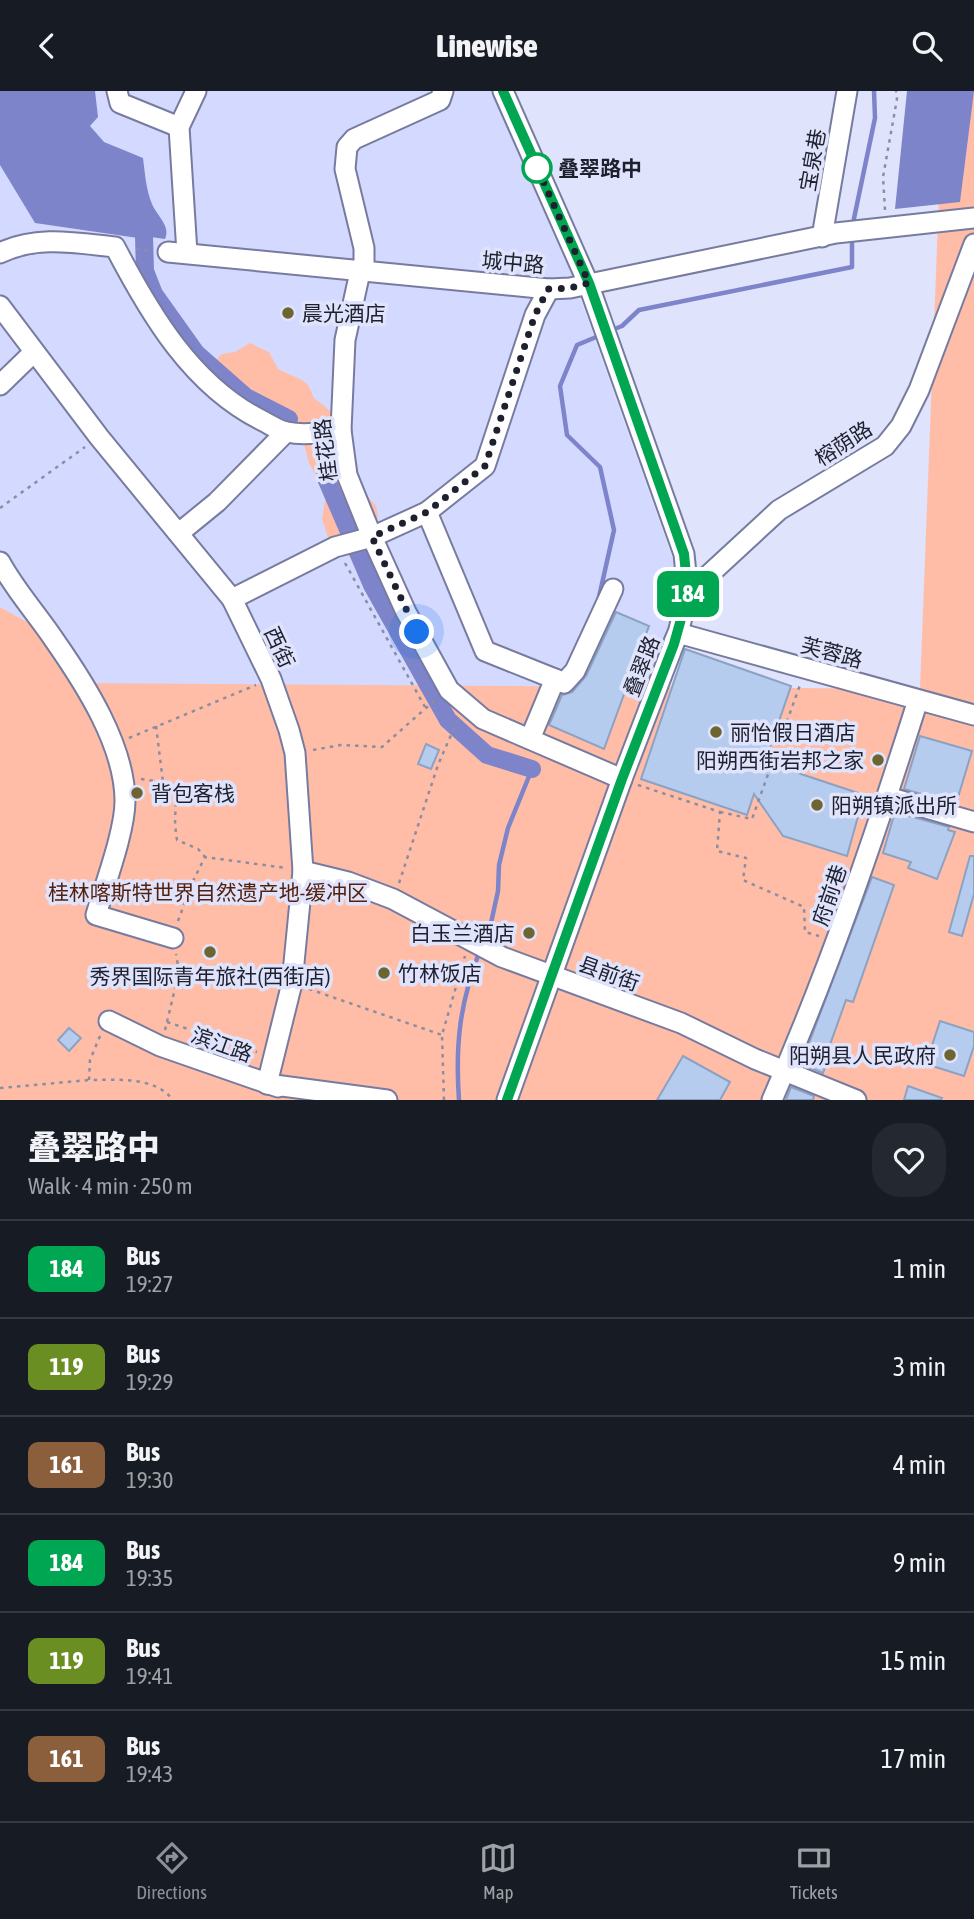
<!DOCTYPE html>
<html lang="en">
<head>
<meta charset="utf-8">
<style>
	:root { --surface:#171b24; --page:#242831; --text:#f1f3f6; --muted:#9ea1a6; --line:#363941; --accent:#8c9099 }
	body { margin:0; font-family:"Asap Condensed","Noto Sans SC",sans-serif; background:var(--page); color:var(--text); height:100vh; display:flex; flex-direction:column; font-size:26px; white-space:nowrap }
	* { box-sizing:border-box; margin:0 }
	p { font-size:23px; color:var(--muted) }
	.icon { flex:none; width:38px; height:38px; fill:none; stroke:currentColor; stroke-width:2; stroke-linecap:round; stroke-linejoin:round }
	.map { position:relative; height:1009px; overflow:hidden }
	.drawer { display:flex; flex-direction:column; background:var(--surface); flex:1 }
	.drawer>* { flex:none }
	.badge { padding:0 14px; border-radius:10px; font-size:24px; line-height:46px }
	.you { position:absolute; width:35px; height:35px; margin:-18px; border:5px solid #fff; border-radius:50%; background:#1a73e8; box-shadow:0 0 0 10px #1a73e833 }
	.map>.badge { position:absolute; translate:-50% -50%; box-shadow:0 0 0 4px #fff }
	.round { display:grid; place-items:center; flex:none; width:74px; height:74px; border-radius:28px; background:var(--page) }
	.overview { display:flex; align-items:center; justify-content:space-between; height:119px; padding:0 28px }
	h1 { font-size:33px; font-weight:800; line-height:52px }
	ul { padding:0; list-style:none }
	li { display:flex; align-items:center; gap:21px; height:98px; padding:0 28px; border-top:2px solid var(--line) }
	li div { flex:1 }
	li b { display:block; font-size:26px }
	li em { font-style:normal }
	li .badge { min-width:77px; font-weight:700; text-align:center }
	header { display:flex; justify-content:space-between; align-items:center; height:91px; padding:0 28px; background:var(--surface); font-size:32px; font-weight:800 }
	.tab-bar { display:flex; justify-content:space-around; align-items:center; height:98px; border-top:2px solid var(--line); background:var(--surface); font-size:19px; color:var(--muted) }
	.tab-bar a { display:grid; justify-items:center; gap:4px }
	.tab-bar .active { color:var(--accent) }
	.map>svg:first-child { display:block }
	.built { fill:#d4d9ff }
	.green { fill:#ffbda7 }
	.water { fill:#7d84ca }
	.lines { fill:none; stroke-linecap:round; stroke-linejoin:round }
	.stream { stroke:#7d84ca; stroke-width:4.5 }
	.canal { stroke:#7d84ca; stroke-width:18 }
	.building { fill:#b6ccef; stroke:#8ca2c3; stroke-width:2 }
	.minor-casing { stroke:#777b9f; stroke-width:23 }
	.path { stroke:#8b8ea2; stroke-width:2.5; stroke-dasharray:3.5 5; stroke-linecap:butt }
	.minor { stroke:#fff; stroke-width:19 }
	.line-casing { stroke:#fff; stroke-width:16 }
	.line { stroke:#00a651; stroke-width:10 }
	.walk { stroke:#1e202e; stroke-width:7; stroke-dasharray:0 12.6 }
	.stop-dot { fill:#fff; stroke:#00a651; stroke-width:3.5 }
	.poi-dot { fill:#6e6431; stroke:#dfe3fb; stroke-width:2.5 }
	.labels { text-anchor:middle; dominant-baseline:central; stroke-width:7; stroke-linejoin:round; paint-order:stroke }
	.street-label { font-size:21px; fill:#1e202e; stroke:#dfe3fb }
	.stop-label { font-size:21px; font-weight:bold; fill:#1e202e; stroke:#dfe3fb; text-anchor:start }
	.poi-label { font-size:21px; fill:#1e202e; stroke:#dfe3fb; text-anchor:start }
	.park-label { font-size:21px; fill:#53200e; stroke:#dfe3fb }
</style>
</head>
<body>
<header><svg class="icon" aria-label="back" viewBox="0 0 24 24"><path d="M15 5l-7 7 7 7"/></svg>Linewise<svg class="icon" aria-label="search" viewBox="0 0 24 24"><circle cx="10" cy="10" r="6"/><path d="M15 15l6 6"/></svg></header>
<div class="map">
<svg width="974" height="1009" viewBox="0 0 974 1009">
	<rect width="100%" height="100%" fill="#dfe3fb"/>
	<!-- built -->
	<polygon class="built" points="0,0 438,0 436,4 350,46 343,58 339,75 360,163 355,176 166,157 167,166 244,173 359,190 369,173 351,78 353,58 364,50 442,14 447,0 491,0 574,190 674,472 676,502 666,545 603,708 502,1009 283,1009 158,964 148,952 128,945 107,946 100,943 106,914 127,914 145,924 165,927 174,901 172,890 114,871 99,832 92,824 117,729 120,707 111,666 80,595 43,540 0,516"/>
	<!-- green -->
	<g class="green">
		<polygon points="943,0 974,0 974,1009 0,1009 0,516 43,540 78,592 920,598"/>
		<polygon points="250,252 269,261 278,278 302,289 308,294 314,307 333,322 363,400 376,415 378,425 370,454 430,582 427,581 381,502 354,469 329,449 322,428 326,403 309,372 303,349 213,285 217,268 222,263 235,261"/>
	</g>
	<!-- water -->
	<g class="water">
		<path d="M0,0H95L98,26L90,35L104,51L143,67C145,82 146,99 152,113C157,125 171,135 165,148L144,145L138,147L35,132L0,74Z"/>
		<polygon points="907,0 974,0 960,111 895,118"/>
	</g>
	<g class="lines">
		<!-- stream -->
		<g class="stream">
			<polyline points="852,137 875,27 874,0"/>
			<polyline points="612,239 622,235 639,219 852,176 852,145"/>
			<polyline points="599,506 614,439 600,376 567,344 560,295 577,254 601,244"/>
			<polyline points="484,851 491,832 498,800 499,774 508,737 532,678"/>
			<path d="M459,1009C455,952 460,912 480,859"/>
		</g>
		<!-- canal -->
		<g class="canal">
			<polyline points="144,145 145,180 154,203 196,262 246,306 289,328"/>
			<polyline points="325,385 372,494 448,629 487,664 532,678"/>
		</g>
	</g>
	<!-- building -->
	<g class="building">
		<polygon points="616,521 649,535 604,658 549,634 562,604 572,601 586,585"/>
		<polygon points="685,558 791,595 765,671 864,704 847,765 783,745 754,703 747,724 641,688"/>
		<polygon points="920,645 972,660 956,713 904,698"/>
		<polygon points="426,653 439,659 431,678 418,673"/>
		<polygon points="895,721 949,736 948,739 955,741 937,788 908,777 911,771 883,762"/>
		<polygon points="970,765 974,765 974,803 962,845 949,841"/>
		<polygon points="872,786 894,794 853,911 846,909 827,962 830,963 823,982 801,973"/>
		<polygon points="940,930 974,941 974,955 964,985 926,973"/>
		<polygon points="69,937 81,947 69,960 58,949"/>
		<polygon points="683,965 730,991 720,1009 657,1009"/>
		<polygon points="908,995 942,1007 941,1009 904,1009"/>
		<polygon points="791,996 814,1005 813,1009 786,1009"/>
	</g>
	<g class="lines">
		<!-- minor casing -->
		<g class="minor-casing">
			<g id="minor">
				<polyline points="117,0 120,12 179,36"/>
				<polyline points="443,0 440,9 354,48 347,56 345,78 364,157 364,171 360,181 345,249 341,339 347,384 372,446 406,521 449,599 483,628 622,688"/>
				<polyline points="503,0 588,192 684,463 688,503 678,542 622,688 507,1009"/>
				<polyline points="822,146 847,0"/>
				<polyline points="168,161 549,198 570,197 836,142 974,127"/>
				<path d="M0,162C37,144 76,152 115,156C150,223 192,295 263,330C271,334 279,340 287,341C305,345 324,341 341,339"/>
				<polyline points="187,162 179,36 196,0"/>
				<polyline points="0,215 99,346 232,508 271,588 289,639 295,662 303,780 292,892 267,993 387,1009"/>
				<polyline points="0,294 34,261"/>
				<polyline points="427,421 485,560 555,588"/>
				<polyline points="179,442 217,411 286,341"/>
				<path d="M0,471C15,499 37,523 55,550C85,593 125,655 125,710C125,740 105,793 96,824L173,847"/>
				<polyline points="688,503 779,419 885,355 901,335 919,299 974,153"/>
				<polyline points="232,508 335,456 372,446 427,421 485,375 535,224 549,198"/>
				<polyline points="674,551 678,542 974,624"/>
				<polyline points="530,648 555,588 564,592 575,580 613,498"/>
				<polyline points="888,706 974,731"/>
				<polyline points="303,780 348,791 393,808 502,866 681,932 755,968 856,1009"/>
				<polyline points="109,930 160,955 278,996"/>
				<path d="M772,1009C829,879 875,745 918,609"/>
			</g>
		</g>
		<!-- path -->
		<g class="path">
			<polyline points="885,119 883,86 897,8 896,0"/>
			<polyline points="136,158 150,160"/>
			<polyline points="0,417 85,356"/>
			<polyline points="345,472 425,616"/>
			<polyline points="156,635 163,691"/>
			<polyline points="129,647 256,594"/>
			<polyline points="313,659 341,654 382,656 435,609"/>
			<polyline points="141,688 163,691 176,698 175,734 177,749 198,758 205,766"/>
			<polyline points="638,694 720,721 717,760 746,767 743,789 804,816 805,841 819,845"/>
			<polyline points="720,721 752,728 800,594"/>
			<polyline points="399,792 438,674 457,630"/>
			<polyline points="178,830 192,792 205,766 286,777"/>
			<polyline points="309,898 442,944"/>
			<polyline points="167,931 257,961"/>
			<polyline points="165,939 179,881 176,863"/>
			<path d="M100,945L90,969L89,989C117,989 155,985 173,1009"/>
			<polyline points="0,997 89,989"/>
			<polyline points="444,1009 442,944 465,865"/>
		</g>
		<!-- minor -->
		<use href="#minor" class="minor"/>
	</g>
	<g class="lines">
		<!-- line casing -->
		<g class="line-casing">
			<polyline id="line" points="503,0 589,192 684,463 688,503 674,553 622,688 507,1009"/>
		</g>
		<!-- line -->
		<use href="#line" class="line"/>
		<!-- walk -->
		<polyline class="walk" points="417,541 372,446 427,421 485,375 535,224 548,198 570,197 589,192 535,72 537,77"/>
	</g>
	<!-- markers -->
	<circle class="stop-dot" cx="537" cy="77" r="14"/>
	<g class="poi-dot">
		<circle cx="288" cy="222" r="7"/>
		<circle cx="716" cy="641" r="7"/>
		<circle cx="878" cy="669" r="7"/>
		<circle cx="137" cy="702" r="7"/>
		<circle cx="817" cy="714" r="7"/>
		<circle cx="529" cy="842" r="7"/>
		<circle cx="210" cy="861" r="7"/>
		<circle cx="384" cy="882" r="7"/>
		<circle cx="950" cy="964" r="7"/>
	</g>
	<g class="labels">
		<!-- street labels -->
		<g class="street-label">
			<text transform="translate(812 69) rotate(-80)">宝泉巷</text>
			<text transform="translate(513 171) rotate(5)">城中路</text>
			<text transform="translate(843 352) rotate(-33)">榕荫路</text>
			<text transform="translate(325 359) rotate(-97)">桂花路</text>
			<text transform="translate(280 556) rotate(65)">西街</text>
			<text transform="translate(832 561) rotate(15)">芙蓉路</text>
			<text transform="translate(641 575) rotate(-69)">叠翠路</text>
			<text transform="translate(829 804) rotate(-71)">府前巷</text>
			<text transform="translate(609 882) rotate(20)">县前街</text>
			<text transform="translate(222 953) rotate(20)">滨江路</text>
		</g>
		<!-- stop labels -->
		<g class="stop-label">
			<text x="558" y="77">叠翠路中</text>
		</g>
		<!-- poi labels -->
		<g class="poi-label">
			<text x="302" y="222">晨光酒店</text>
			<text x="730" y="641">丽怡假日酒店</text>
			<text x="864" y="669" text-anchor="end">阳朔西街岩邦之家</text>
			<text x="151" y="702">背包客栈</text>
			<text x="831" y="714">阳朔镇派出所</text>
			<text x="515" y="842" text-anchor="end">白玉兰酒店</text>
			<text x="398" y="882">竹林饭店</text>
			<text x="210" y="885" text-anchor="middle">秀界国际青年旅社(西街店)</text>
			<text x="936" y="964" text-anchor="end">阳朔县人民政府</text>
		</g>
		<!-- park labels -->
		<g class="park-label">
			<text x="208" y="801">桂林喀斯特世界自然遗产地-缓冲区</text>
		</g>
	</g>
</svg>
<div class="you" style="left:417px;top:541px"></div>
<b class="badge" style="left:688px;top:503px;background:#00a651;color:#fff">184</b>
</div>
<section class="drawer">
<div class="overview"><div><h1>叠翠路中</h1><p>Walk · 4 min · 250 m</p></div><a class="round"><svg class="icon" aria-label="heart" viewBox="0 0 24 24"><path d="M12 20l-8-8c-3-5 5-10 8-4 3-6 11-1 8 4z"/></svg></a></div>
<ul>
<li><span class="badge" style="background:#00a651;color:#fff">184</span><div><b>Bus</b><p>19:27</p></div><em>1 min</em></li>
<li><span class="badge" style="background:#6b8e23;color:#fff">119</span><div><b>Bus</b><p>19:29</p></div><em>3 min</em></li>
<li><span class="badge" style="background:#8b5e3c;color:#fff">161</span><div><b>Bus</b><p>19:30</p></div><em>4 min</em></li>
<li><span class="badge" style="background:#00a651;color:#fff">184</span><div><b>Bus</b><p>19:35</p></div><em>9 min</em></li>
<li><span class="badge" style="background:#6b8e23;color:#fff">119</span><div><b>Bus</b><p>19:41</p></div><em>15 min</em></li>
<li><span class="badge" style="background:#8b5e3c;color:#fff">161</span><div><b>Bus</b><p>19:43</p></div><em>17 min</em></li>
</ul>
</section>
<nav class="tab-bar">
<a class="active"><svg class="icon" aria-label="directions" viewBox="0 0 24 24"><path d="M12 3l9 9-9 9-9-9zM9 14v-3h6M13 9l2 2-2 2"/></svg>Directions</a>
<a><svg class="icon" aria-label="map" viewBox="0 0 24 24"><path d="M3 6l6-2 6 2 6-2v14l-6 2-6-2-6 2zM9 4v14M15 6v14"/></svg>Map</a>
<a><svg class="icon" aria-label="tickets" viewBox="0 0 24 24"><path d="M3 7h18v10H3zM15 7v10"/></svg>Tickets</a>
</nav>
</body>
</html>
